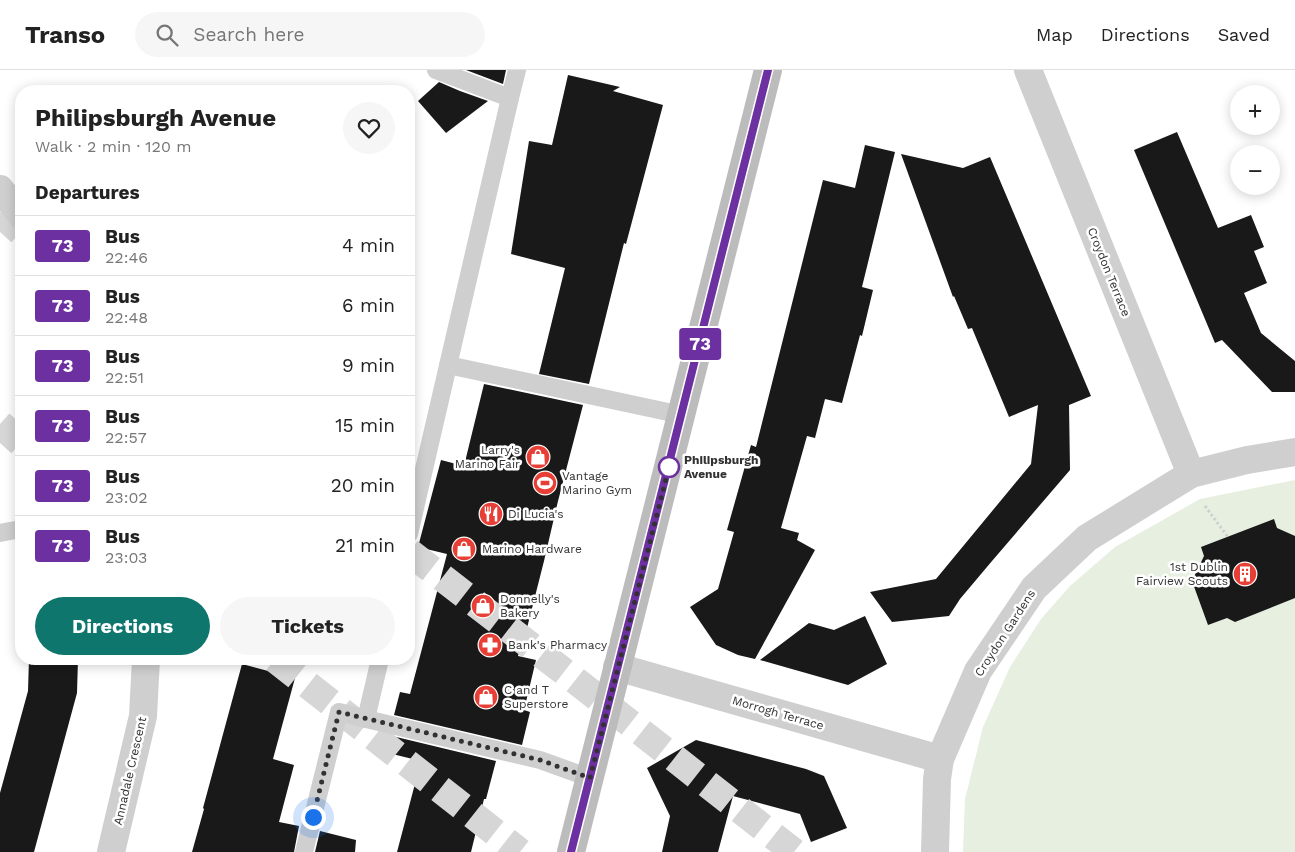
<!DOCTYPE html>
<html lang="en">
<head>
<meta charset="utf-8">
<style>
	:root { --surface:#fff; --page:#f6f6f6; --text:#222; --muted:#767676; --line:#e0e0e0; --accent:#0f766e }
	body { margin:0; font-family:"Work Sans",sans-serif; background:var(--page); color:var(--text); height:100vh; display:flex; flex-direction:column; font-size:19px; white-space:nowrap }
	* { box-sizing:border-box; margin:0 }
	p { font-size:16px; color:var(--muted) }
	.icon { flex:none; width:28px; height:28px; fill:none; stroke:currentColor; stroke-width:2; stroke-linecap:round; stroke-linejoin:round }
	.map { position:relative; flex:1; overflow:hidden }
	.drawer { position:absolute; left:15px; top:15px; width:400px; height:580px; display:flex; flex-direction:column; background:var(--surface); border-radius:20px; box-shadow:0 2px 12px #0003 }
	.drawer>* { flex:none }
	.badge { padding:0 10px; border-radius:4px; font-size:18px; line-height:32px }
	.fabs { position:absolute; left:1230px; top:15px; display:grid; gap:10px }
	.fabs a { display:grid; place-items:center; width:50px; height:50px; border-radius:50%; background:var(--surface); box-shadow:0 2px 12px #0003; font-size:25px }
	.you { position:absolute; width:25px; height:25px; margin:-12px; border:4px solid #fff; border-radius:50%; background:#1a73e8; box-shadow:0 0 0 8px #1a73e833 }
	.map>.badge { position:absolute; translate:-50% -50%; box-shadow:0 0 0 2px #fff }
	h2 { padding:0 20px; font-size:19px; line-height:45px }
	.round { display:grid; place-items:center; flex:none; width:52px; height:52px; border-radius:26px; background:var(--page) }
	.headline { display:flex; align-items:center; justify-content:space-between; height:85px; padding:0 20px }
	h1 { font-size:24px; font-weight:700; line-height:38px }
	.cta { display:flex; gap:10px; margin-top:auto; padding:10px 20px }
	.cta a { flex:1; height:58px; border-radius:30px; background:var(--accent); color:#fff; font-size:20px; font-weight:700; line-height:58px; text-align:center }
	.cta a+a { background:var(--page); color:var(--text) }
	ul { padding:0; list-style:none }
	li { display:flex; align-items:center; gap:15px; height:60px; padding:0 20px; border-top:1px solid var(--line) }
	li div { flex:1 }
	li b { display:block; font-size:19px }
	li em { font-style:normal }
	li .badge { min-width:55px; font-weight:700; text-align:center }
	header { display:flex; align-items:center; gap:30px; box-sizing:border-box; height:70px; padding:0 25px; background:var(--surface); border-bottom:1px solid var(--line) }
	header strong { font-size:24px }
	nav { display:flex; gap:28px; margin-inline-start:auto; font-size:18px }
	.search { width:350px; height:45px; background:var(--page); display:flex; align-items:center; gap:12px; box-sizing:border-box; padding:0 18px; border-radius:28px; color:var(--muted); font-size:19px }
	.map>svg:first-child { display:block }
	.green { fill:#e7efe1 }
	.building { fill:#191919 }
	.lines { fill:none; stroke-linecap:round; stroke-linejoin:round }
	.highway-tunnel { stroke:#d6d6d6; stroke-width:28; stroke-dasharray:28 14; stroke-linecap:butt }
	.path { stroke:#cfcfcf; stroke-width:3; stroke-dasharray:2.5 2.5; stroke-linecap:butt }
	.lane { stroke:#cfcfcf; stroke-width:18 }
	.street { stroke:#cfcfcf; stroke-width:28 }
	.secondary { stroke:#bcbcbc; stroke-width:28 }
	.line-casing { stroke:#fff; stroke-width:11 }
	.line { stroke:#6c30a1; stroke-width:8 }
	.walk { stroke:#323232; stroke-width:5; stroke-dasharray:0 9 }
	.stop-dot { fill:#fff; stroke:#6c30a1; stroke-width:2.5 }
	.labels { text-anchor:middle; dominant-baseline:central; stroke-width:5; stroke-linejoin:round; paint-order:stroke }
	.street-label { font-size:12px; fill:#323232; stroke:#fff }
	.poi-label { font-size:12px; fill:#323232; stroke:#fff; text-anchor:start }
	.stop-label { font-size:12px; font-weight:bold; fill:#323232; stroke:#fff; text-anchor:start }
</style>
</head>
<body>
<header>
<strong>Transo</strong>
<div class="search"><svg class="icon" aria-label="search" viewBox="0 0 24 24"><circle cx="10" cy="10" r="6"/><path d="M15 15l6 6"/></svg>Search here</div>
<nav><a>Map</a><a>Directions</a><a>Saved</a></nav>
</header>
<div class="map">
<svg width="1295" height="782" viewBox="0 0 1295 782">
	<rect width="100%" height="100%" fill="#fff"/>
	<!-- green -->
	<polygon class="green" points="1295,410 1295,782 963,782 965,729 983,657 1010,597 1041,549 1070,516 1115,477 1200,429"/>
	<!-- building -->
	<g class="building">
		<polygon points="466,0 506,0 503,14"/>
		<polygon points="568,5 620,17 613,21 663,35 626,174 624,173 589,314 539,304 565,198 511,184 529,71 552,75"/>
		<polygon points="439,12 460,21 488,31 446,63 418,31"/>
		<polygon points="1177,62 1218,158 1251,145 1264,177 1254,181 1267,213 1244,223 1261,263 1295,291 1295,322 1272,322 1222,270 1215,273 1134,80"/>
		<polygon points="865,75 895,82 862,217 873,220 862,266 860,265 842,333 825,329 815,368 807,366 781,458 799,463 797,470 815,480 755,589 738,585 716,575 690,537 718,519 734,462 727,460 751,375 756,377 823,110 855,118"/>
		<polygon points="901,84 963,98 990,87 1091,326 1069,335 1070,400 992,491 960,529 949,546 892,552 870,522 936,509 1031,394 1038,335 1009,347 972,258 968,259 954,226 953,227"/>
		<polygon points="484,314 583,335 558,431 544,491 527,558 518,586 536,590 524,640 530,642 522,675 394,645 400,622 410,624 447,484 418,477 441,390 464,396"/>
		<polygon points="1274,449 1277,458 1295,466 1295,528 1235,552 1227,548 1208,555 1192,511 1204,486 1201,477"/>
		<polygon points="865,546 887,594 848,615 760,590 809,553 834,560"/>
		<polygon points="29,589 78,589 77,623 34,782 0,782 0,723 28,621"/>
		<polygon points="242,594 295,608 273,689 294,695 279,752 299,756 294,782 192,782 204,739 203,738"/>
		<polygon points="388,665 496,691 486,729 484,729 471,782 397,782 421,691 384,682"/>
		<polygon points="696,670 806,699 824,706 847,758 811,772 800,744 733,726 718,782 662,782 670,746 647,698"/>
		<polygon points="320,761 356,770 355,782 315,782"/>
	</g>
	<g class="lines">
		<!-- highway-tunnel -->
		<g class="highway-tunnel">
			<polyline points="0,143 21,162"/>
			<polyline points="0,354 21,373"/>
			<polyline points="409,482 571,607 794,782"/>
			<polyline points="275,589 520,782"/>
		</g>
		<!-- path -->
		<polyline class="path" points="1205,436 1228,467"/>
		<!-- lane -->
		<g class="lane">
			<polyline points="436,0 510,28"/>
			<polyline points="448,295 682,345"/>
			<polyline points="0,463 21,459"/>
			<polyline points="409,464 510,28 517,0"/>
			<polyline points="366,649 540,690 590,708"/>
			<polyline points="304,782 339,642 366,649 380,589"/>
		</g>
		<!-- street -->
		<g class="street">
			<polyline points="1028,0 1191,404"/>
			<polyline points="0,119 21,145"/>
			<polyline points="617,597 940,689"/>
			<polyline points="111,782 143,646 146,589"/>
			<polyline points="935,782 937,709 940,689 978,601 1034,518 1087,468 1191,404 1247,390 1295,382"/>
		</g>
		<!-- secondary -->
		<polyline class="secondary" points="571,782 768,0"/>
	</g>
	<g class="lines">
		<!-- line casing -->
		<g class="line-casing">
			<polyline id="line" points="571,782 768,0"/>
		</g>
		<!-- line -->
		<use href="#line" class="line"/>
		<!-- walk -->
		<polyline class="walk" points="313,747 339,642 540,690 590,708 669,397"/>
	</g>
	<!-- icons -->
	<defs>
		<g id="shop-disc" transform="scale(1.25)"><circle r="9.5" fill="#e73e36" stroke="#fff"/><path d="M-5-2.5h2.3a2.7 3.5 0 0 1 5.4 0H5L5.5 6h-11ZM-1.5-2.5h3a1.5 2.3 0 0 0-3 0Z" fill="#fff"/></g>
		<g id="stadium-disc" transform="scale(1.25)"><circle r="9.5" fill="#e73e36" stroke="#fff"/><path d="M0-5a6.5 5 0 1 0 0 10a6.5 5 0 1 0 0-10ZM-3.5-1.8h7v3.6h-7Z" fill="#fff"/></g>
		<g id="restaurant-disc" transform="scale(1.25)"><circle r="9.5" fill="#e73e36" stroke="#fff"/><path d="M-5-6h1v4h1v-4h1v4h1v-4h1v5L-1.5 .5V6h-2V.5L-5-1ZM5-6V6H3V1.5H1.5Q1.5-4 5-6Z" fill="#fff"/></g>
		<g id="building-disc" transform="scale(1.25)"><circle r="9.5" fill="#e73e36" stroke="#fff"/><path d="M-4-6H4V6H1V3H-1V6H-4ZM-2.5-4.3h1.7v1.8h-1.7ZM.8-4.3h1.7v1.8H.8ZM-2.5-1h1.7V.8h-1.7ZM.8-1h1.7V.8H.8Z" fill="#fff"/></g>
		<g id="pharmacy-disc" transform="scale(1.25)"><circle r="9.5" fill="#e73e36" stroke="#fff"/><path d="M-2-6h4v4h4v4h-4v4h-4v-4h-4v-4h4Z" fill="#fff"/></g>
	</defs>
	<g fill-rule="evenodd">
		<use href="#shop-disc" x="538" y="387"/>
		<use href="#stadium-disc" x="545" y="413"/>
		<use href="#restaurant-disc" x="491" y="444"/>
		<use href="#shop-disc" x="464" y="479"/>
		<use href="#building-disc" x="1245" y="504"/>
		<use href="#shop-disc" x="483" y="536"/>
		<use href="#pharmacy-disc" x="490" y="575"/>
		<use href="#shop-disc" x="486" y="627"/>
	</g>
	<!-- markers -->
	<circle class="stop-dot" cx="669" cy="397" r="10"/>
	<g class="labels">
		<!-- street labels -->
		<g class="street-label">
			<text transform="translate(1109 202) rotate(68)">Croydon Terrace</text>
			<text transform="translate(1005 563) rotate(-57)">Croydon Gardens</text>
			<text transform="translate(778 643) rotate(16)">Morrogh Terrace</text>
			<text transform="translate(130 701) rotate(-77)">Annadale Crescent</text>
		</g>
		<!-- poi labels -->
		<g class="poi-label">
			<text x="520" y="380" text-anchor="end">Larry's<tspan x="520" dy="14">Marino Fair</tspan></text>
			<text x="562" y="406">Vantage<tspan x="562" dy="14">Marino Gym</tspan></text>
			<text x="508" y="444">Di Lucia's</text>
			<text x="482" y="479">Marino Hardware</text>
			<text x="1228" y="497" text-anchor="end">1st Dublin<tspan x="1228" dy="14">Fairview Scouts</tspan></text>
			<text x="500" y="529">Donnelly's<tspan x="500" dy="14">Bakery</tspan></text>
			<text x="508" y="575">Bank's Pharmacy</text>
			<text x="504" y="620">C and T<tspan x="504" dy="14">Superstore</tspan></text>
		</g>
		<!-- stop labels -->
		<g class="stop-label">
			<text x="684" y="390">Philipsburgh<tspan x="684" dy="14">Avenue</tspan></text>
		</g>
	</g>
</svg>
<div class="fabs">
<a>+</a>
<a>−</a>
</div>
<div class="you" style="left:313px;top:747px"></div>
<b class="badge" style="left:700px;top:274px;background:#6c30a1;color:#fff">73</b>
<section class="drawer">
<div class="headline"><div><h1>Philipsburgh Avenue</h1><p>Walk · 2 min · 120 m</p></div><a class="round"><svg class="icon" aria-label="heart" viewBox="0 0 24 24"><path d="M12 20l-8-8c-3-5 5-10 8-4 3-6 11-1 8 4z"/></svg></a></div>
<h2>Departures</h2>
<ul>
<li><span class="badge" style="background:#6c30a1;color:#fff">73</span><div><b>Bus</b><p>22:46</p></div><em>4 min</em></li>
<li><span class="badge" style="background:#6c30a1;color:#fff">73</span><div><b>Bus</b><p>22:48</p></div><em>6 min</em></li>
<li><span class="badge" style="background:#6c30a1;color:#fff">73</span><div><b>Bus</b><p>22:51</p></div><em>9 min</em></li>
<li><span class="badge" style="background:#6c30a1;color:#fff">73</span><div><b>Bus</b><p>22:57</p></div><em>15 min</em></li>
<li><span class="badge" style="background:#6c30a1;color:#fff">73</span><div><b>Bus</b><p>23:02</p></div><em>20 min</em></li>
<li><span class="badge" style="background:#6c30a1;color:#fff">73</span><div><b>Bus</b><p>23:03</p></div><em>21 min</em></li>
</ul>
<div class="cta"><a>Directions</a><a>Tickets</a></div>
</section>
</div>
</body>
</html>
